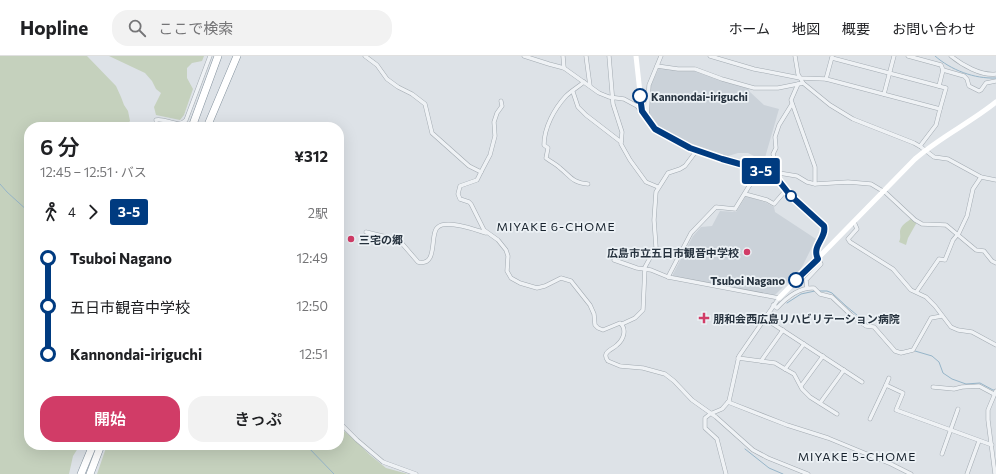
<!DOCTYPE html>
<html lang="ja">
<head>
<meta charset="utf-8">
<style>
	:root { --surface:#fff; --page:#f2f2f2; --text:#202124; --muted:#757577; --line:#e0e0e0; --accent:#d13c67 }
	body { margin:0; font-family:Commissioner,"Noto Sans JP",sans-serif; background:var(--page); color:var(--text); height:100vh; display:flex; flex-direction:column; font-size:15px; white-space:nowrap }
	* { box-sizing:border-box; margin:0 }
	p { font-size:13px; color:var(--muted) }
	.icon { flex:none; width:22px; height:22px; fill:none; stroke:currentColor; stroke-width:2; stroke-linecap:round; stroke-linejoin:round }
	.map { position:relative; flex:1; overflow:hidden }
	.sheet { position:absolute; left:24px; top:66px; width:320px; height:328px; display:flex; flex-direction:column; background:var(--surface); border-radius:16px; box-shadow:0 4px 16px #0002 }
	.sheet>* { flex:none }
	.badge { padding:0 8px; border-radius:3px; font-size:14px; line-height:26px }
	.map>.badge { position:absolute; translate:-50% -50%; box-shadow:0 0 0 2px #fff }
	.legs { display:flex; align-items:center; gap:6px; height:44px; padding:0 16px; font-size:13px }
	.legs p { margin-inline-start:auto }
	.summary { display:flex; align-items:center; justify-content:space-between; height:68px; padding:0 16px }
	h1 { font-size:22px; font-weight:600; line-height:30px }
	.button { display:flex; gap:8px; margin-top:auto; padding:8px 16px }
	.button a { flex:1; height:46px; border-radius:16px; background:var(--accent); color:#fff; font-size:16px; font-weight:600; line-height:46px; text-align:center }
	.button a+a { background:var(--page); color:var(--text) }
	ul { padding:0 16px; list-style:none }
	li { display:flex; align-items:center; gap:14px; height:48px; font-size:15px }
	li i { display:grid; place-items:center; width:6px; height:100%; margin:0 5px; background:currentColor }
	li i::after { content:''; width:10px; height:10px; margin:-5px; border:3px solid; border-radius:50%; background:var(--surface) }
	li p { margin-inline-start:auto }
	li:first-child i { background:linear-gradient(#0000 50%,currentColor 0) }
	li:last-child i { background:linear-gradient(currentColor 50%,#0000 0) }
	header { display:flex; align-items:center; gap:24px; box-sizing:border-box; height:56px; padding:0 20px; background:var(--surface); border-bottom:1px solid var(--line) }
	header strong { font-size:19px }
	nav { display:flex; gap:22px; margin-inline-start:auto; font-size:14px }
	.search { width:280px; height:36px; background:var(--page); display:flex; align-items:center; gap:10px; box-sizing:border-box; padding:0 14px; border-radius:16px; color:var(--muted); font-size:15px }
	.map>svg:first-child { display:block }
	.built { fill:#cbd2d9 }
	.green { fill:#c5d1bd }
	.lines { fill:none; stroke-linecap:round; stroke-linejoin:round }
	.stream { stroke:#96b5c9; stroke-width:1 }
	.street-casing { stroke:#a2aab1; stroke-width:4.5 }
	.highway-casing { stroke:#84929e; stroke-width:8 }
	.street { stroke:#eff2f5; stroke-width:3.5 }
	.secondary { stroke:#fff; stroke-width:5 }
	.highway { stroke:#fff; stroke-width:7 }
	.line-1-casing { stroke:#fff; stroke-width:9 }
	.line-1 { stroke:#003b80; stroke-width:6 }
	.stop-1-dot { fill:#fff; stroke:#003b80; stroke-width:2 }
	.poi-dot { fill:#d13c67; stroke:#ecf1f5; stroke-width:1.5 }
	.labels { text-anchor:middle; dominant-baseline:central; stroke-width:3.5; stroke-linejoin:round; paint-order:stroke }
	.stop-label { font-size:11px; font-weight:bold; fill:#26323e; stroke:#ecf1f5; text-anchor:start }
	.poi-label { font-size:11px; font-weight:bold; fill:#26323e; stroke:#ecf1f5; text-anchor:start }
	.neighbourhood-label { font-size:12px; letter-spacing:1px; fill:#18232e; stroke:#ecf1f5 }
</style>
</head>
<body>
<header>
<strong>Hopline</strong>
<div class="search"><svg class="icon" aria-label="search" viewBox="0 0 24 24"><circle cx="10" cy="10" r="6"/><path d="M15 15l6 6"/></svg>ここで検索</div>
<nav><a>ホーム</a><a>地図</a><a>概要</a><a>お問い合わせ</a></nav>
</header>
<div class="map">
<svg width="996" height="418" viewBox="0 0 996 418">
	<rect width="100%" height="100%" fill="#dde2e7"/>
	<!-- built -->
	<g class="built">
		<polygon points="659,12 694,14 748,32 750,36 764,49 779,53 764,105 748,97 738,97 725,101 694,90 656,70 649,59 651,28"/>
		<polygon points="746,140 765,146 774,151 775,156 816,183 803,209 799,215 774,240 673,220 673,218 693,180 701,171 712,170 720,155 736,156"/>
	</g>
	<!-- green -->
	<g class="green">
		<polygon points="0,0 87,0 116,30 121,41 124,49 128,55 130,65 125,71 29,71 29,389 80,389 73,400 69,418 0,418"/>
		<polygon points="109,0 204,0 202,5 192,7 187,12 187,22 193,33 184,59 180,64 156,59 154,51 161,37 156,33 152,25 145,17"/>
		<path d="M912,162L917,166L908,182L906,189L899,186C901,182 900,180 900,175C901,169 907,166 912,162Z"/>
		<polygon points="339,371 355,384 370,399 386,412 408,418 97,418 107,389 339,389"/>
	</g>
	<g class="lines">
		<!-- stream -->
		<g class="stream">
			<path d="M935,0C951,14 974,23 996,22"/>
			<polyline points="0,128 7,136 29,156"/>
			<polyline points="819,235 827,235 832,237 846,250 869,269"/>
			<polyline points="787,247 801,238 815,235"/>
			<polyline points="915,295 932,300 939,306 943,317 952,323 966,328 980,327 993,334 996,334"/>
			<polyline points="306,389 334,418"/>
			<polyline points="745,393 769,412 783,418"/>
		</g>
		<!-- street casing -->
		<g class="street-casing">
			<g id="street">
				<polyline points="365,0 377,9 387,23 398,31 412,38 425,48 432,77 469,110 481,116"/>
				<polyline points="524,0 549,8 564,12 599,37 609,41 624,43 637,50 655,73 690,92 722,103 747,110 775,120 790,139 824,171 816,193 817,200 821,208 806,224 807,232"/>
				<polyline points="563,0 564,12"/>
				<polyline points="586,0 590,30"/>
				<polyline points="609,0 613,48 622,76 621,88 630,104 646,126 658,131"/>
				<polyline points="710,0 754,13 800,22 826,23 940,53 936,69 920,90"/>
				<polyline points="795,0 798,18 803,27 830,49 853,63 914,87 921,91 934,101 948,103 981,121 996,124"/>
				<polyline points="908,0 941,9 943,14 939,30"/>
				<path d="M951,0C962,9 981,20 996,18"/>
				<polyline points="832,2 946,32 940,53"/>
				<polyline points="657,10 678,13 695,13 722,23 754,32 778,32 803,27"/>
				<polyline points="943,14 964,20 967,23 969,30 979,35 981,34 986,27 996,25"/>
				<polyline points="826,23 832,1"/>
				<path d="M584,26C578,31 571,35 566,40C554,53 544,72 544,89L548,92L546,102C551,106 556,108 560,112C571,121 573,127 588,128"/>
				<polyline points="798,28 791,44 815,111 815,128"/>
				<polyline points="573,36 578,51 586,59 621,86"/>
				<polyline points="884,38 894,0"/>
				<path d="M501,45L502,50L497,57L494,66L495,80L490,99L481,116L477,124L460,130L458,138L460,143L469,146L471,148L484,174L498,184L506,194L508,200L507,215L511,222L520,227L537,232L545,230L561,222L571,225L590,249L594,258L595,269L598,272L603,274L620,267C627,273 624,283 617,289C612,294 601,296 608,305L620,310L643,312L665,318L674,325L692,344L716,361L753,394L768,402L808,418"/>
				<polyline points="647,61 649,29 661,0"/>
				<path d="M158,71L156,64C167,62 178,73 186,64L210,0"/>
				<polyline points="779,117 797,120 807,126 815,128 848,126 871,128 886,137 915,164 922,168 946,169 976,194 984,195 992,205 996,207"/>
				<polyline points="779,117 773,98 776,92 775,81 779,69 792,48"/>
				<polyline points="745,138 767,144 774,148 786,134"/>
				<polyline points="854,166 857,173 848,183 850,186 893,213 911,234 926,241 935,250 951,271 958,274 972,276 996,289"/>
				<path d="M366,176L399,184L418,206C439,211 429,177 438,171C447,163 476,174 486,177"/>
				<polyline points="958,179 967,160 973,133 981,121"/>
				<polyline points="614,204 637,212 651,214 668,221 779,242 739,300 729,345 722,353 710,358 705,362 705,372 717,383 726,418"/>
				<polyline points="668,221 691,177 716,151 735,153 759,114"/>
				<polyline points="917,235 939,203 945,204 953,184 958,178"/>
				<path d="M773,249L777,252C786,242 800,231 814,232L820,238L832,241L851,259L866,270L874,271L895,295L901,297L913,294L931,262L942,260"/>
				<polyline points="764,262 862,326"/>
				<polyline points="622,268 635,262 643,254 645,211 656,191 654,164 656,136 668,117 680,113 685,110 697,94"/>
				<polyline points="738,302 775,307 785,313 794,318 802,333 810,341 837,358"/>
				<polyline points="761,305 783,274"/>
				<polyline points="785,313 804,288"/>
				<polyline points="886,329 889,322"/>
				<polyline points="801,330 823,300"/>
				<polyline points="933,331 954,333 962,331 979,330 994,338"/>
				<polyline points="728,346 787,369 828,382 891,408 911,418"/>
				<polyline points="820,347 844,314"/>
				<polyline points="870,363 886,329 903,337 896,354 992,389"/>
				<polyline points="339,366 357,384 383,406 416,418"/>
				<polyline points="942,398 958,353"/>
				<polyline points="967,418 979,385"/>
				<polyline points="995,418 988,364 988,354 996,335"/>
			</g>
		</g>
		<!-- highway casing -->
		<g class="highway-casing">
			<g id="highway">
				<polyline points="192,71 218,0"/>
				<polyline points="207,71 237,0"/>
				<polyline points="81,418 93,389"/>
				<polyline points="90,418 101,389"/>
			</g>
		</g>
		<!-- street -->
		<use href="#street" class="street"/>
		<!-- secondary -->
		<g class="secondary">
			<polyline points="636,0 642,55"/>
			<path d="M779,242L915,103C940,81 970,67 996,46"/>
		</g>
		<!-- highway -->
		<use href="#highway" class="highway"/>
	</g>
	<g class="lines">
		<!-- line-1 casing -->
		<g class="line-1-casing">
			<path id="line-1" d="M640,40L642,55L655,73L690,92L722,103L747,110L775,120L790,139L824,170C827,182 811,190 818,203L796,224"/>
		</g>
		<!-- line-1 -->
		<use href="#line-1" class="line-1"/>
	</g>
	<!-- markers -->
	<g class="stop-1-dot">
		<circle cx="640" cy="40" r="7"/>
		<circle cx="791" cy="140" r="5"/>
		<circle cx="796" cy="224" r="7"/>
	</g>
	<g class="poi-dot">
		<circle cx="351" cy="183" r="4"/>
		<circle cx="747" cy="196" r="4"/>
		<path d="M702 256h4v4h4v4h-4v4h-4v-4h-4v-4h4z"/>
	</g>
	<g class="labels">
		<!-- stop labels -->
		<g class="stop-label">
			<text x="651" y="40">Kannondai-iriguchi</text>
			<text x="785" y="224" text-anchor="end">Tsuboi Nagano</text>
		</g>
		<!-- poi labels -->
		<g class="poi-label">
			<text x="359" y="183">三宅の郷</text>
			<text x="739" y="196" text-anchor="end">広島市立五日市観音中学校</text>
			<text x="713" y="262">朋和会西広島リハビリテーション病院</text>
		</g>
		<!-- neighbourhood labels -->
		<g class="neighbourhood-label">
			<text x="556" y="170">MIYAKE 6-CHOME</text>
			<text x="857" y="400">MIYAKE 5-CHOME</text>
		</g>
	</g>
</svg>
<b class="badge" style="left:761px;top:115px;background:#003b80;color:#fff">3-5</b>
<section class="sheet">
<div class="summary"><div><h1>6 分</h1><p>12:45 – 12:51 · バス</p></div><b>¥312</b></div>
<div class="legs"><svg class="icon" aria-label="walk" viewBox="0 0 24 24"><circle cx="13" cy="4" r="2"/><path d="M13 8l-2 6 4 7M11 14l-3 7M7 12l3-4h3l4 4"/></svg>4<svg class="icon" aria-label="forward" viewBox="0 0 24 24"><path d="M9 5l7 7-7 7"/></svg><b class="badge" style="background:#003b80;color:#fff">3-5</b><p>2駅</p></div>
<ul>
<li><i style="color:#003b80"></i><b>Tsuboi Nagano</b><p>12:49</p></li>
<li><i style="color:#003b80"></i><span>五日市観音中学校</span><p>12:50</p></li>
<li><i style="color:#003b80"></i><b>Kannondai-iriguchi</b><p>12:51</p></li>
</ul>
<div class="button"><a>開始</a><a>きっぷ</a></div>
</section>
</div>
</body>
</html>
